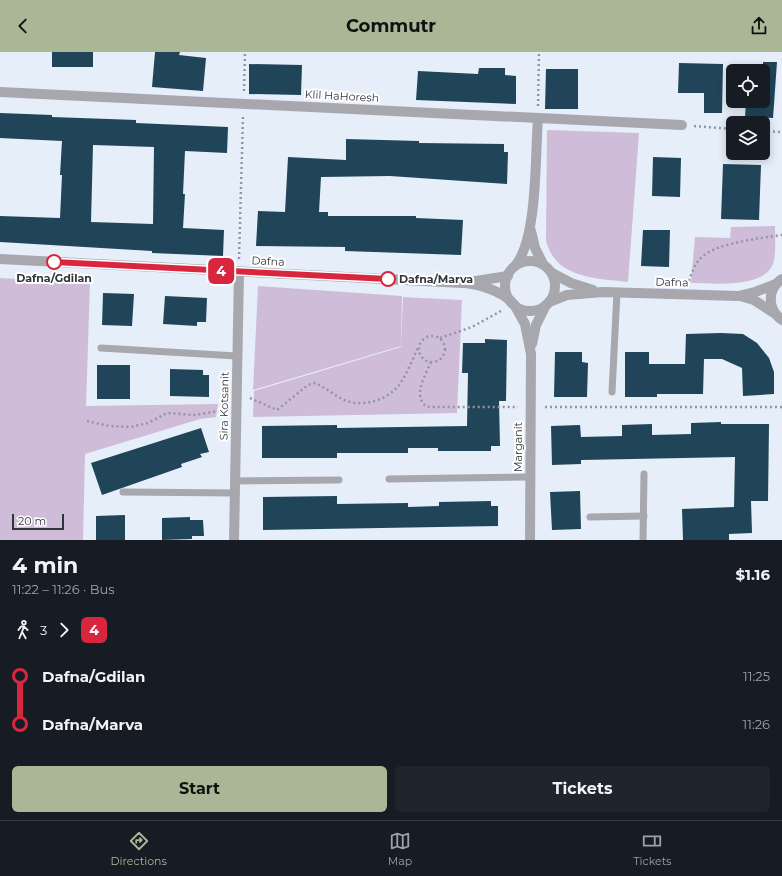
<!DOCTYPE html>
<html lang="en">
<head>
<meta charset="utf-8">
<style>
	:root { --surface:#171b24; --page:#20242c; --text:#f1f3f6; --muted:#9ea1a6; --line:#363941; --accent:#a9b797 }
	body { margin:0; font-family:Montserrat,sans-serif; background:var(--page); color:var(--text); height:100vh; display:flex; flex-direction:column; font-size:15px; white-space:nowrap }
	* { box-sizing:border-box; margin:0 }
	p { font-size:13px; color:var(--muted) }
	.icon { flex:none; width:22px; height:22px; fill:none; stroke:currentColor; stroke-width:2; stroke-linecap:round; stroke-linejoin:round }
	.map { position:relative; height:488px; overflow:hidden }
	.details { display:flex; flex-direction:column; background:var(--surface); flex:1 }
	.details>* { flex:none }
	.badge { padding:0 8px; border-radius:6px; font-size:14px; line-height:26px }
	.tools { position:absolute; left:726px; top:12px; display:grid; gap:8px }
	.tools a { display:grid; place-items:center; width:44px; height:44px; border-radius:6px; background:var(--surface); box-shadow:0 2px 10px #0003; font-size:20px }
	.scale { position:absolute; left:12px; bottom:10px; width:52px; box-sizing:border-box; padding-left:4px; border:2px solid #313439; border-top:0; font-size:11px; line-height:14px; white-space:nowrap; color:#313439; -webkit-text-stroke:3px #fff; paint-order:stroke }
	.map>.badge { position:absolute; translate:-50% -50%; box-shadow:0 0 0 2px #fff }
	.legs { display:flex; align-items:center; gap:6px; height:44px; padding:0 12px; font-size:13px }
	.legs p { margin-inline-start:auto }
	.headline { display:flex; align-items:center; justify-content:space-between; height:68px; padding:0 12px }
	h1 { font-size:22px; font-weight:700; line-height:30px }
	.primary-button { display:flex; gap:8px; margin-top:auto; padding:8px 12px }
	.primary-button a { flex:1; height:46px; border-radius:6px; background:var(--accent); color:#111; font-size:16px; font-weight:700; line-height:46px; text-align:center }
	.primary-button a+a { background:var(--page); color:var(--text) }
	ul { padding:0 12px; list-style:none }
	li { display:flex; align-items:center; gap:14px; height:48px; font-size:15px }
	li i { display:grid; place-items:center; width:6px; height:100%; margin:0 5px; background:currentColor }
	li i::after { content:''; width:10px; height:10px; margin:-5px; border:3px solid; border-radius:50%; background:var(--surface) }
	li p { margin-inline-start:auto }
	li:first-child i { background:linear-gradient(#0000 50%,currentColor 0) }
	li:last-child i { background:linear-gradient(currentColor 50%,#0000 0) }
	header { display:flex; justify-content:space-between; align-items:center; height:52px; padding:0 12px; background:var(--accent); color:#111; font-size:18px; font-weight:700 }
	.menu { display:flex; justify-content:space-around; align-items:center; height:56px; border-top:1px solid var(--line); background:var(--surface); font-size:11px; color:var(--muted) }
	.menu a { display:grid; justify-items:center; gap:2px }
	.menu .active { color:var(--accent) }
	.map>svg:first-child { display:block }
	.green { fill:#cebcd9 }
	.building { fill:#204558; fill-rule:evenodd }
	.lines { fill:none; stroke-linecap:round; stroke-linejoin:round }
	.path { stroke:#91979f; stroke-width:2.5; stroke-dasharray:2 3; stroke-linecap:butt }
	.service { stroke:#a7a7ad; stroke-width:7 }
	.minor { stroke:#a7a7ad; stroke-width:10 }
	.tertiary { stroke:#a7a7ad; stroke-width:10 }
	.line-1-casing { stroke:#fff; stroke-width:9 }
	.line-1 { stroke:#d7263d; stroke-width:6 }
	.stop-1-dot { fill:#fff; stroke:#d7263d; stroke-width:2 }
	.labels { text-anchor:middle; dominant-baseline:central; stroke-width:4; stroke-linejoin:round; paint-order:stroke }
	.street-label { font-size:11px; fill:#313439; stroke:#fff }
	.stop-label { font-size:11px; font-weight:bold; fill:#313439; stroke:#fff }
</style>
</head>
<body>
<header><svg class="icon" aria-label="back" viewBox="0 0 24 24"><path d="M15 5l-7 7 7 7"/></svg>Commutr<svg class="icon" aria-label="share" viewBox="0 0 24 24"><path d="M12 15V3M7 8l5-5 5 5M5 13v7h14v-7"/></svg></header>
<div class="map">
<svg width="782" height="488" viewBox="0 0 782 488">
	<rect width="100%" height="100%" fill="#e6eef9"/>
	<!-- green -->
	<g class="green">
		<path d="M547,78L639,81L628,230C596,226 555,227 546,188Z"/>
		<path d="M775,174C775,185 776,198 774,208C768,238 713,231 691,231L695,185L730,186L731,175Z"/>
		<polygon points="0,226 90,231 86,354 218,352 216,365 200,367 85,402 83,488 0,488"/>
		<polygon points="258,234 402,244 401,294 253,338"/>
		<polygon points="403,245 462,248 457,361 253,365 254,339 401,295"/>
	</g>
	<!-- building -->
	<g class="building">
		<rect x="52" y="0" width="41" height="15"/>
		<polygon points="155,0 180,0 179,3 206,6 203,39 152,35"/>
		<polygon points="763,10 777,10 773,66 745,65 746,49 763,49"/>
		<polygon points="679,11 723,12 722,61 704,61 704,41 678,41"/>
		<polygon points="249,12 302,13 301,43 249,42"/>
		<polygon points="479,16 505,16 505,23 516,24 516,52 416,48 418,19 478,22"/>
		<polygon points="546,17 578,17 578,57 545,57"/>
		<path d="M0,61L52,63V65L136,68V71L228,75L227,101L185,99L183,142H185L183,176L224,178L223,204L152,201V199L0,190V164L60,166L62,123H60L62,89L0,86ZM93,93L154,95L153,172L91,170Z"/>
		<polygon points="346,87 419,89 419,91 504,92 504,100 508,100 507,132 390,124 321,125 319,160 328,160 328,164 416,164 416,166 463,168 461,203 345,199 345,195 256,194 258,159 285,160 288,105 346,108"/>
		<polygon points="653,105 681,106 680,145 652,144"/>
		<polygon points="723,112 761,113 759,168 721,167"/>
		<polygon points="643,178 670,178 669,215 641,214"/>
		<polygon points="103,241 134,242 132,274 102,273"/>
		<polygon points="165,244 207,246 206,270 197,270 197,274 163,272"/>
		<polygon points="721,281 743,282 757,291 769,306 774,320 774,342 743,344 742,316 722,307 704,307 703,342 657,342 657,345 625,345 625,300 649,300 649,312 685,312 686,282"/>
		<polygon points="485,287 507,288 506,349 499,349 500,394 491,394 491,399 438,399 438,396 408,396 408,401 337,401 337,406 262,406 262,374 337,373 337,376 467,374 468,321 462,321 463,291 485,291"/>
		<polygon points="555,300 582,300 582,310 588,311 587,345 554,345"/>
		<rect x="97" y="313" width="33" height="34"/>
		<polygon points="170,317 203,318 203,323 209,323 209,345 170,344"/>
		<polygon points="721,370 721,372 769,372 768,449 751,449 752,481 729,482 729,488 683,488 682,457 734,455 735,405 581,408 581,412 552,413 551,374 580,373 581,385 622,384 622,373 652,372 652,383 691,382 691,371"/>
		<polygon points="201,376 209,400 200,402 202,405 181,412 182,415 102,443 91,411"/>
		<polygon points="580,439 581,477 552,478 550,440"/>
		<polygon points="337,444 337,452 408,451 408,455 439,454 439,450 491,449 491,454 498,454 498,474 263,478 263,445"/>
		<polygon points="125,463 125,488 96,488 96,464"/>
		<polygon points="190,465 190,468 203,468 204,484 192,484 192,487 162,488 162,466"/>
	</g>
	<g class="lines">
		<!-- path -->
		<g class="path">
			<polyline points="244,39 245,0"/>
			<polyline points="538,54 539,0"/>
			<polyline points="694,74 733,77"/>
			<polyline points="763,79 782,80"/>
			<polyline points="239,207 243,64"/>
			<path d="M689,229C692,220 695,211 702,205C716,191 762,186 782,183"/>
			<circle cx="432" cy="297" r="13"/>
			<polyline points="440,286 472,275 501,259"/>
			<path d="M431,310C425,324 412,344 427,355H518"/>
			<path d="M250,346L277,358L308,333L315,331C325,335 334,343 344,348C363,356 388,348 400,332C407,321 413,307 418,295"/>
			<polyline points="545,355 782,355"/>
			<polyline points="87,369 109,374 131,375 148,371 167,361 195,363 224,358"/>
		</g>
		<!-- service -->
		<g class="service">
			<polyline points="101,296 237,304"/>
			<polyline points="612,340 617,240"/>
			<polyline points="389,427 530,425"/>
			<polyline points="235,429 339,428"/>
			<polyline points="123,440 235,441"/>
			<polyline points="590,465 644,464"/>
			<polyline points="643,488 644,422"/>
		</g>
		<!-- minor -->
		<g class="minor">
			<polyline points="0,40 682,73"/>
			<polyline points="531,179 535,196 543,212"/>
			<path d="M515,214C538,187 535,103 538,66"/>
			<path d="M465,231C481,233 499,239 511,249"/>
			<polyline points="514,252 525,272 531,302 530,488"/>
			<polyline points="532,292 536,273 546,253"/>
			<polyline points="234,488 239,220"/>
		</g>
		<!-- tertiary -->
		<g class="tertiary">
			<polyline points="0,207 463,231 508,224"/>
			<circle cx="530" cy="234" r="25"/>
			<polyline points="552,221 571,231 593,238"/>
			<path d="M782,227C767,237 767,257 782,268"/>
			<polyline points="740,244 754,248 774,261"/>
			<polyline points="549,250 567,243 603,240 738,244 755,240 776,232"/>
		</g>
	</g>
	<g class="lines">
		<!-- line-1 casing -->
		<g class="line-1-casing">
			<polyline id="line-1" points="54,210 388,227"/>
		</g>
		<!-- line-1 -->
		<use href="#line-1" class="line-1"/>
	</g>
	<!-- markers -->
	<g class="stop-1-dot">
		<circle cx="54" cy="210" r="7"/>
		<circle cx="388" cy="227" r="7"/>
	</g>
	<g class="labels">
		<!-- street labels -->
		<g class="street-label">
			<text transform="translate(342 44) rotate(3)">Klil HaHoresh</text>
			<text transform="translate(268 209) rotate(3)">Dafna</text>
			<text transform="translate(672 230) rotate(2)">Dafna</text>
			<text transform="translate(224 354) rotate(-89)">Sira Kotsanit</text>
			<text transform="translate(518 395) rotate(-90)">Marganit</text>
		</g>
		<!-- stop labels -->
		<g class="stop-label">
			<text x="54" y="226">Dafna/Gdilan</text>
			<text x="399" y="227" text-anchor="start">Dafna/Marva</text>
		</g>
	</g>
</svg>
<div class="tools">
<a><svg class="icon" aria-label="locate" viewBox="0 0 24 24"><circle cx="12" cy="12" r="6"/><path d="M12 2v4M12 18v4M2 12h4M18 12h4"/></svg></a>
<a><svg class="icon" aria-label="layers" viewBox="0 0 24 24"><path d="M12 4l9 5-9 5-9-5zM3 14l9 5 9-5"/></svg></a>
</div>
<div class="scale">20 m</div>
<b class="badge" style="left:221px;top:219px;background:#d7263d;color:#fff">4</b>
</div>
<section class="details">
<div class="headline"><div><h1>4 min</h1><p>11:22 – 11:26 · Bus</p></div><b>$1.16</b></div>
<div class="legs"><svg class="icon" aria-label="walk" viewBox="0 0 24 24"><circle cx="13" cy="4" r="2"/><path d="M13 8l-2 6 4 7M11 14l-3 7M7 12l3-4h3l4 4"/></svg>3<svg class="icon" aria-label="forward" viewBox="0 0 24 24"><path d="M9 5l7 7-7 7"/></svg><b class="badge" style="background:#d7263d;color:#fff">4</b></div>
<ul>
<li><i style="color:#d7263d"></i><b>Dafna/Gdilan</b><p>11:25</p></li>
<li><i style="color:#d7263d"></i><b>Dafna/Marva</b><p>11:26</p></li>
</ul>
<div class="primary-button"><a>Start</a><a>Tickets</a></div>
</section>
<nav class="menu">
<a class="active"><svg class="icon" aria-label="directions" viewBox="0 0 24 24"><path d="M12 3l9 9-9 9-9-9zM9 14v-3h6M13 9l2 2-2 2"/></svg>Directions</a>
<a><svg class="icon" aria-label="map" viewBox="0 0 24 24"><path d="M3 6l6-2 6 2 6-2v14l-6 2-6-2-6 2zM9 4v14M15 6v14"/></svg>Map</a>
<a><svg class="icon" aria-label="tickets" viewBox="0 0 24 24"><path d="M3 7h18v10H3zM15 7v10"/></svg>Tickets</a>
</nav>
</body>
</html>
